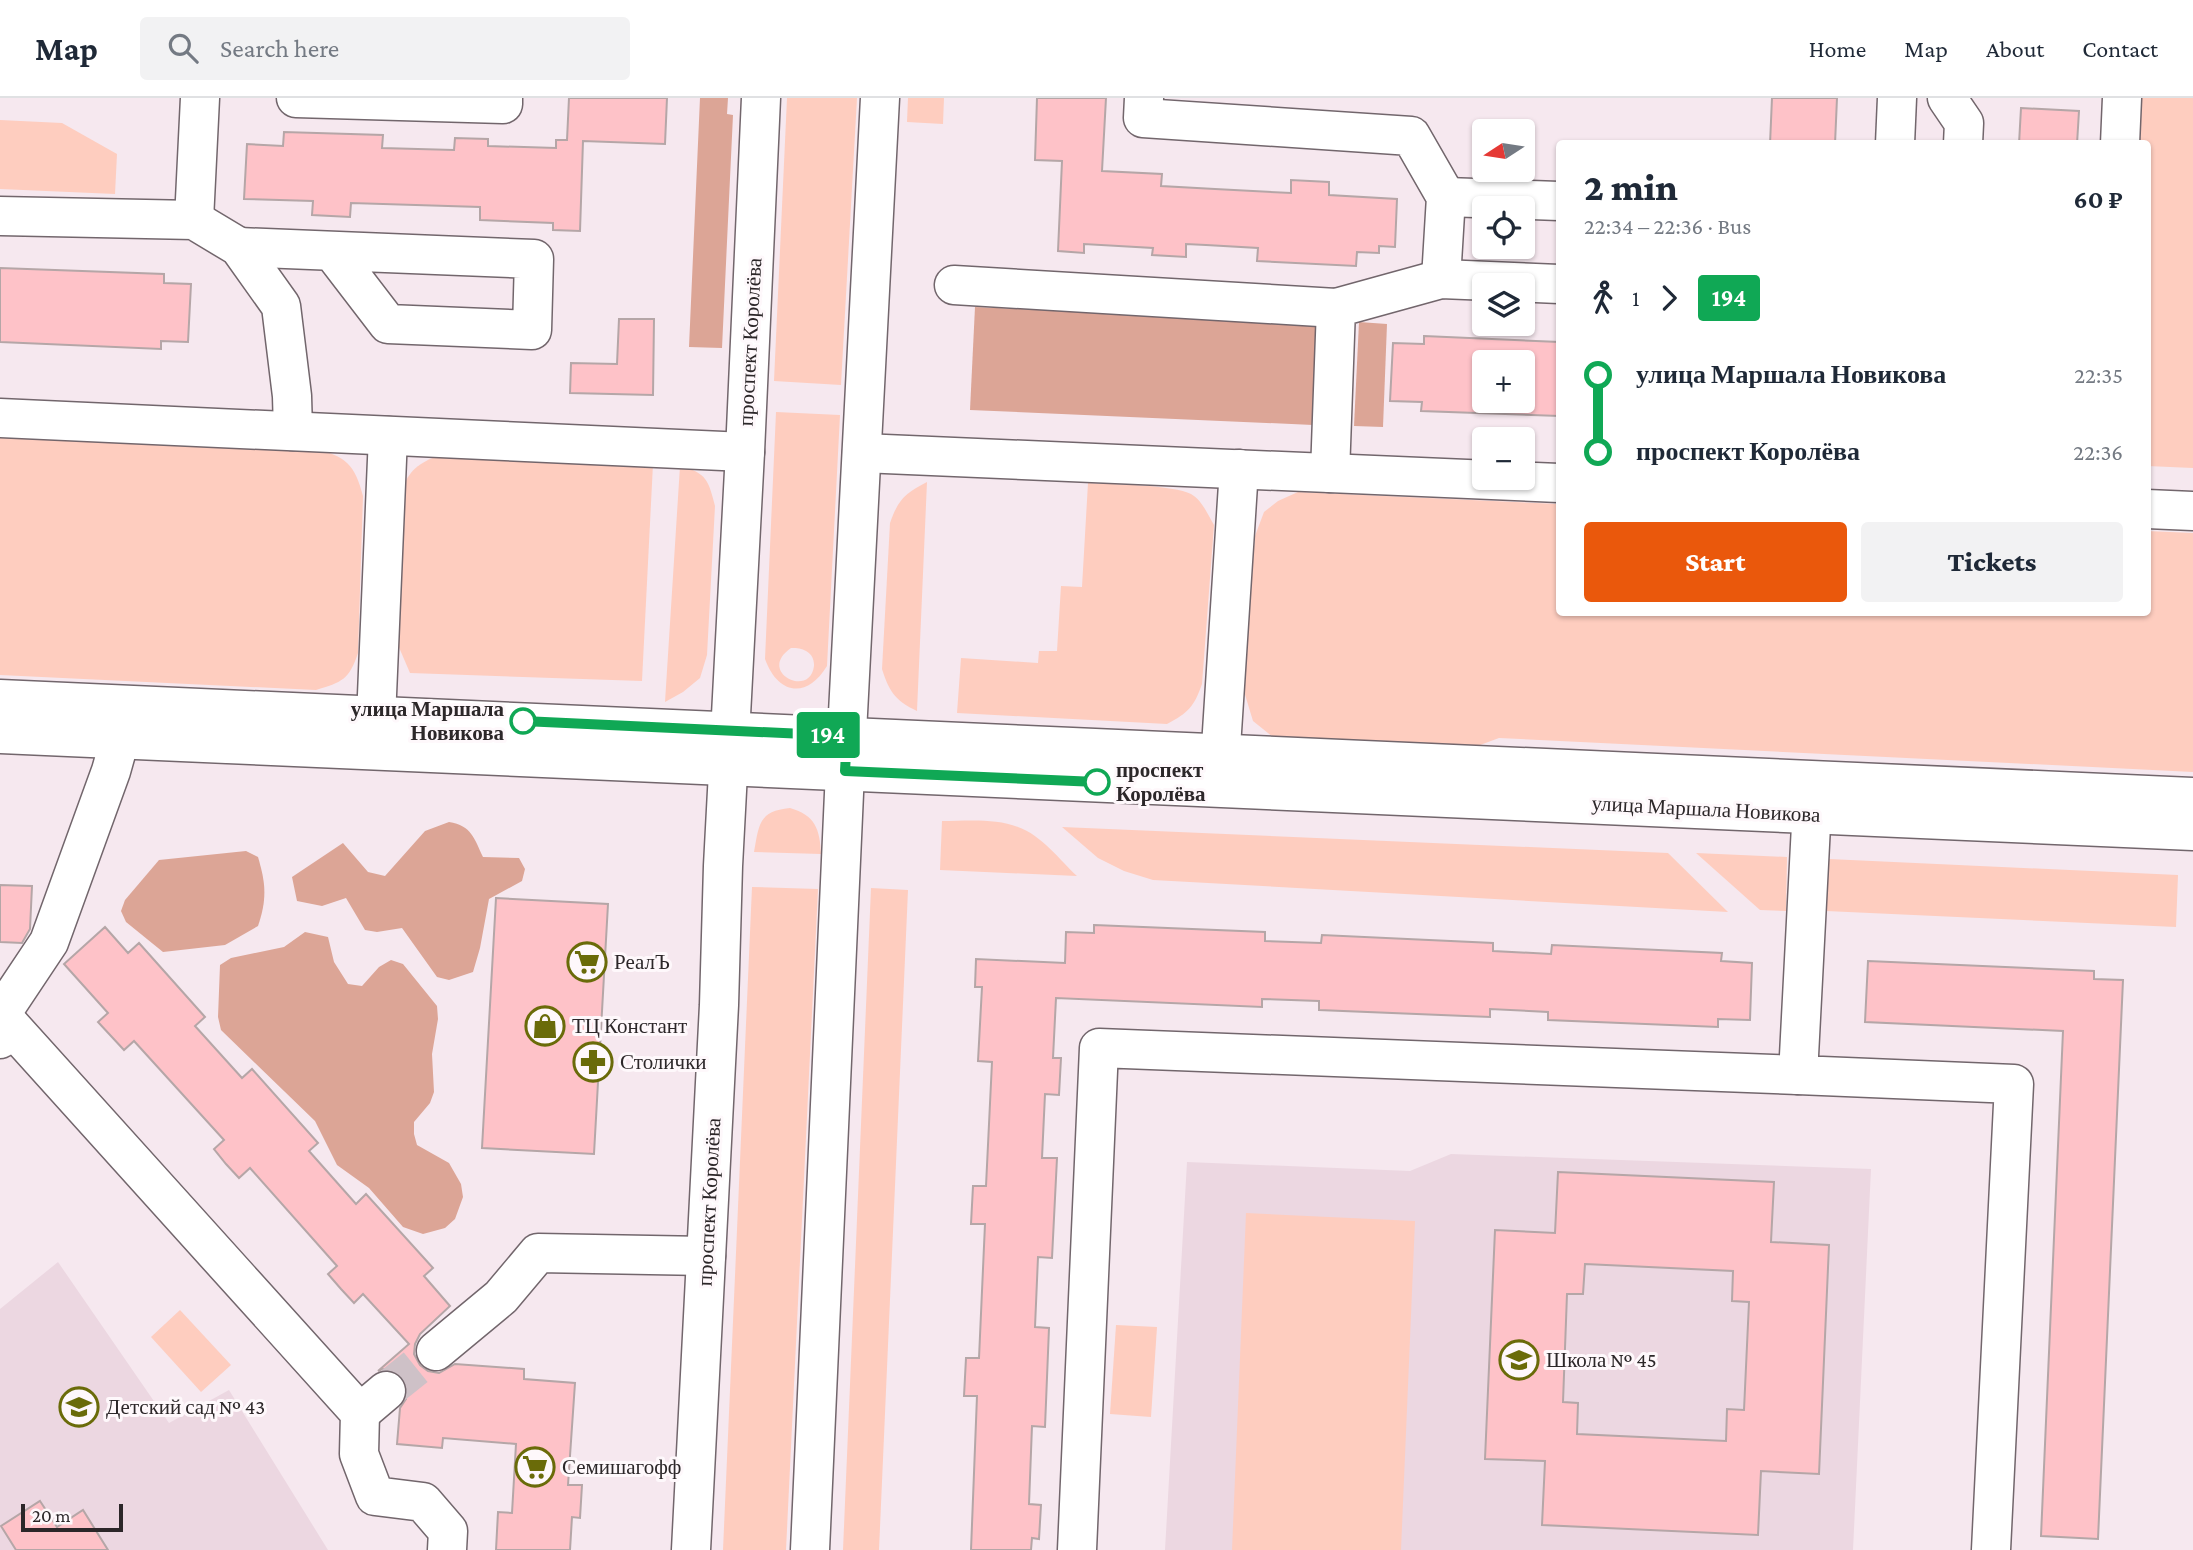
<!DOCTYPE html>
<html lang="en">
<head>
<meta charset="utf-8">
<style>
	:root { --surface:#fff; --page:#f2f2f3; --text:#1f2937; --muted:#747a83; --line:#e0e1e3; --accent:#ea580c }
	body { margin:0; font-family:"Crimson Pro",serif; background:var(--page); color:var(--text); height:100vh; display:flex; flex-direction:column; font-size:26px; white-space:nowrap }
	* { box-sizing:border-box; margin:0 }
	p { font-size:23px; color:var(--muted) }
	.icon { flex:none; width:38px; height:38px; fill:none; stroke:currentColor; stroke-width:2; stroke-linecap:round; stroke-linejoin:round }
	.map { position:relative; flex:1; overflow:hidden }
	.details { position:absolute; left:1556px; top:42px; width:595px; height:476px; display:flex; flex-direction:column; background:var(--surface); border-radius:7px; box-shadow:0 2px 5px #0004 }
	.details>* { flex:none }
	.badge { padding:0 14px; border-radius:5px; font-size:24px; line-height:46px }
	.needle { width:46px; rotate:258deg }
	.fabs { position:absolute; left:1472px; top:21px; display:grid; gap:14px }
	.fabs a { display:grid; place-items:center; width:63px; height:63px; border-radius:7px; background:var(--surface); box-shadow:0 2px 5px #0004; font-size:35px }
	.scale { position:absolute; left:21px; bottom:18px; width:102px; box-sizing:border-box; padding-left:7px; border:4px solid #2c2729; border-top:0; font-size:19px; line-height:24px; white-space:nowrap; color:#2c2729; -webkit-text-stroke:5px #fef8fb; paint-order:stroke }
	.map>.badge { position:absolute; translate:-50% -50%; box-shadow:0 0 0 4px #fff }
	.legs { display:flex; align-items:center; gap:10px; height:77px; padding:0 28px; font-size:23px }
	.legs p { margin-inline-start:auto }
	.summary { display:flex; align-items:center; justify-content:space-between; height:119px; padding:0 28px }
	h1 { font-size:38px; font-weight:800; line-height:52px }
	.primary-button { display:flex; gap:14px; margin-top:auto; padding:14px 28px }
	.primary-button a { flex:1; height:80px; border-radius:7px; background:var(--accent); color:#fff; font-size:28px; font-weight:800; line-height:80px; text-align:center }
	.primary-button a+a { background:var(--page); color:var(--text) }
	ul { padding:0 28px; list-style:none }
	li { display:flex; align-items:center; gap:24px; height:77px; font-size:26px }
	li i { display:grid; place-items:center; width:10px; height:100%; margin:0 9px; background:currentColor }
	li i::after { content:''; width:18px; height:18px; margin:-9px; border:5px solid; border-radius:50%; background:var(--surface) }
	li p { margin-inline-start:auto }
	li:first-child i { background:linear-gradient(#0000 50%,currentColor 0) }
	li:last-child i { background:linear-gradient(currentColor 50%,#0000 0) }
	header { display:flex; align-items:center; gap:42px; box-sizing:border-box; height:98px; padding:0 35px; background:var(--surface); border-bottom:2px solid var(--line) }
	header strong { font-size:33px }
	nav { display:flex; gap:38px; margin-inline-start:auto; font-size:24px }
	.search { width:490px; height:63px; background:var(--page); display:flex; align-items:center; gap:18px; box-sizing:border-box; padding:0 24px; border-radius:7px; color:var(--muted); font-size:26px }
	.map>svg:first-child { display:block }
	.built { fill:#ecd7e1 }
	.green { fill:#fecdbf; fill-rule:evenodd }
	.forest { fill:#dca596 }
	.building { fill:#fec2c8; stroke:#b5a6a7; stroke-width:2; fill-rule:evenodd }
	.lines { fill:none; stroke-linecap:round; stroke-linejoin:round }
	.minor-tunnel { stroke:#cec1c7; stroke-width:38; stroke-dasharray:38 19; stroke-linecap:butt }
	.minor-casing { stroke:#72666c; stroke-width:41 }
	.minor { stroke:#fff; stroke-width:38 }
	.line-1-casing { stroke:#fff; stroke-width:16 }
	.line-1 { stroke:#10a855; stroke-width:10 }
	.stop-1-dot { fill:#fff; stroke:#10a855; stroke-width:3.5 }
	.labels { text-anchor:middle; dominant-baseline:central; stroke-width:6; stroke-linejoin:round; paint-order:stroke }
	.street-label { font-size:21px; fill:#2c2729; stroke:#fef8fb }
	.stop-label { font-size:21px; font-weight:bold; fill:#2c2729; stroke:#fef8fb; text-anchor:end }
	.poi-label { font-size:21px; fill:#2c2729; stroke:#fef8fb; text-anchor:start }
</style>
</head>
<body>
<header>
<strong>Map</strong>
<div class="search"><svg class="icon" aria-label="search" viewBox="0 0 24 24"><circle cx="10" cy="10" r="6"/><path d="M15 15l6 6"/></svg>Search here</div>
<nav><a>Home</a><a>Map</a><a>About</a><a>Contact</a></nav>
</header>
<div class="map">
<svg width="2193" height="1452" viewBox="0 0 2193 1452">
	<rect width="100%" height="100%" fill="#f6e8ef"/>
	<!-- built -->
	<g class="built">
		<polygon points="1451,1056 1871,1071 1853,1452 1165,1452 1187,1064 1410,1073"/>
		<polygon points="58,1164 169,1325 229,1292 328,1452 0,1452 0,1211"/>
	</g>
	<!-- green -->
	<g class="green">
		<polygon points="787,0 857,0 841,287 774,283"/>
		<polygon points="908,0 944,0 943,26 907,24"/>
		<polygon points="2131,0 2193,0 2193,370 2147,368 2147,46 2128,46"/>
		<polygon points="0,22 62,25 117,56 115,96 0,91"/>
		<path d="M776,314L840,317L827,568C807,601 778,597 765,561ZM791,550C802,549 815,554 814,568C810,601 756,574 791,550Z"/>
		<path d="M0,337L315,351C346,358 355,367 363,398L358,555C349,582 342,584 316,592L0,577Z"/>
		<path d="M437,358L653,366L642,583L410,575L398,547L400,397C408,374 415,367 437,358Z"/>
		<path d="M680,368C707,375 708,382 715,408L707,557L700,580L683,594L665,604Z"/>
		<path d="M927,384L917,613C895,603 889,593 882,571L890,425C898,402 905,395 927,384Z"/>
		<path d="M1088,385C1109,386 1175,387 1191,396C1202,402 1208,417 1214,427L1202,586C1194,609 1188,615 1167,626L957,615L961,560L1038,565L1039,553H1057L1061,488L1082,489Z"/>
		<polygon points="1298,394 1559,406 1559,514 2147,514 2147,433 2193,435 2193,674 1499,640 1472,650 1273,639 1253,623 1243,590 1255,438 1264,414 1278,403"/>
		<path d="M790,710C815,717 820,731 821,756L754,754C759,726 759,713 790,710Z"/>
		<path d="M942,723C966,723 995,720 1018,729C1041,737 1060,762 1077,778L940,772Z"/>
		<polygon points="1062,729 1668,755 1728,814 1153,782 1124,773 1098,760"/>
		<polygon points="1696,755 1787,759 1786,813 1760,812"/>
		<polygon points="1829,761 2178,777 2176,829 1826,813"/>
		<polygon points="752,789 818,791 786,1452 723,1452"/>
		<polygon points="871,790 908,792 879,1452 843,1452"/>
		<polygon points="1246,1115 1415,1123 1401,1452 1232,1452"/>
		<polygon points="180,1212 231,1267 201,1294 151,1239"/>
		<polygon points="1116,1227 1157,1229 1151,1319 1110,1316"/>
	</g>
	<!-- forest -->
	<g class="forest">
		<polygon points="700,0 728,0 727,16 733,17 722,250 689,249"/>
		<polygon points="975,209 1317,224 1313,327 970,312"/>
		<polygon points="1359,224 1387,226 1383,329 1354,328"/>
		<path d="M449,724C472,728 474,740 483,759L519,760L525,771L522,783L489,801L480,850L473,874L449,882L437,879L402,830L377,834L365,832L346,800L322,808L297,803L292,779L343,745L368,774L385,778L425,733Z"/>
		<path d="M246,753L258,759C266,786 267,801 258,828L225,847L163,854L126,824L121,813L125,802L159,762Z"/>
		<polygon points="305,834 328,839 334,864 348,886 362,888 379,869 391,862 403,866 437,908 438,921 432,956 434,994 430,1005 414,1024 414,1036 417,1047 449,1065 461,1086 463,1099 455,1121 445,1130 423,1136 403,1129 369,1090 337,1067 315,1023 221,932 218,919 220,867 231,860 284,849"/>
	</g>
	<!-- building -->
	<g class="building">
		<polygon points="569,0 667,0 665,46 583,43 580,133 553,132 553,125 480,122 480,109 351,105 350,119 312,117 313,103 244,101 247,46 283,48 284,34 383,37 382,50 454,52 455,40 488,41 488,48 556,50 556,42 567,42"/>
		<polygon points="1037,0 1106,0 1102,73 1162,76 1161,88 1215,91 1291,95 1291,82 1329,84 1329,97 1397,101 1395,149 1379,148 1379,155 1357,154 1356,168 1257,163 1258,150 1206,147 1186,146 1186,159 1152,157 1153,150 1084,146 1084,155 1058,153 1062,63 1035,62"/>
		<polygon points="1772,0 1837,0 1835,46 1770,46"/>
		<polygon points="2021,10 2079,13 2077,46 2019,46"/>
		<polygon points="0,170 164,176 164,185 191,186 188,244 161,243 161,251 0,244"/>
		<polygon points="619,221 654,221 653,297 570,295 571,265 617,266"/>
		<path d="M1424,238L1559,244V318L1421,313L1422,304L1390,303L1393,245L1424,246ZM1484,264H1522V303H1484Z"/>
		<polygon points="0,787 32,788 30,831 22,845 0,844"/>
		<polygon points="496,800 608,806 594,1056 482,1050"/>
		<polygon points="1094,827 1265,834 1265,843 1321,845 1322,837 1493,845 1493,853 1551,856 1552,847 1722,855 1721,863 1752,865 1750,922 1718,921 1718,929 1548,922 1548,914 1490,911 1490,919 1319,912 1319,903 1262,901 1262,909 1056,900 1053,960 1061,960 1059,997 1045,996 1042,1060 1057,1060 1052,1160 1038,1159 1035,1229 1049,1230 1045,1329 1032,1328 1029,1406 1041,1407 1039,1441 1032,1440 1031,1452 971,1452 977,1298 964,1298 966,1260 979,1260 985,1126 971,1126 973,1088 986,1088 992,964 978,963 982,889 975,889 976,861 1065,865 1066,834 1094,835"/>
		<polygon points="105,829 128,855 139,845 205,919 195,928 242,980 252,971 318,1045 309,1053 356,1106 366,1096 433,1170 424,1178 450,1208 420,1236 415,1246 414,1256 420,1267 428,1273 439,1275 455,1266 524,1271 524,1281 575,1285 568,1387 582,1387 580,1420 572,1419 570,1452 496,1452 498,1414 512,1415 516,1346 443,1340 442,1350 397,1346 400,1310 406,1301 407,1288 403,1279 394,1273 383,1271 378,1273 409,1246 363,1196 354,1205 341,1191 328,1176 337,1168 250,1070 239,1080 226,1066 214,1051 224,1042 134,943 124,952 98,924 108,915 64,866"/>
		<polygon points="1868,863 2094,873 2094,881 2123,882 2098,1441 2041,1438 2063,933 1865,924"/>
		<path d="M1558,1074L1774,1084L1771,1144L1829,1147L1819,1376L1761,1373L1758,1437L1542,1427L1545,1363L1485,1361L1495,1132L1555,1135ZM1585,1166L1733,1173L1732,1203L1749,1204L1744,1312L1727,1311L1726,1343L1577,1336L1578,1305L1563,1304L1567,1196H1583Z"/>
		<polygon points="40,1403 57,1429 83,1412 108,1452 16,1452 1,1428"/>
	</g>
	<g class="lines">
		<!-- minor-tunnel -->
		<polyline class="minor-tunnel" points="386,1293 436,1253"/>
		<!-- minor casing -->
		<g class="minor-casing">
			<g id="minor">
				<polyline points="296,0 503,6 503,0"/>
				<polyline points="1144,0 1143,20 1411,38 1446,99 1441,181"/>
				<polyline points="1947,0 1964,25 1963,46"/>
				<polyline points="1895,46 1897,0"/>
				<polyline points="2120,46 2122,0"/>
				<polyline points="1446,99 1559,103"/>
				<polyline points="0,118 194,122 239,149 281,208 292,298 293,333"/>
				<polyline points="194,122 200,0"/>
				<polyline points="239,149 534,161 532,232 388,226 332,153"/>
				<polyline points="954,187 1336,210"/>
				<polyline points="0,320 745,354"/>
				<polyline points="862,355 1559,385"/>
				<polyline points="1330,375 1336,210 1441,181 1559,186"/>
				<polyline points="2147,411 2193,413"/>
				<polyline points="0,601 2193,699"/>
				<polyline points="0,636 2193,733"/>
				<polyline points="375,644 388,338"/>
				<polyline points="1219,680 1239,371"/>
				<polyline points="1813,689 1798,977 2014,986 1991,1452"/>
				<polyline points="0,916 360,1315 359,1356 375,1398 423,1404 448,1433 447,1452"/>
				<polyline points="0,941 1,916 49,844 111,673 120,641 122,616"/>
				<polyline points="436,1253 501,1199 538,1155 706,1158"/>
				<polyline points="360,1315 386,1293"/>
				<polyline points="691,1452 719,907 723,768 745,354 761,0"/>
				<polyline points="810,1452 845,673 880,0"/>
				<polyline points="1077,1452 1099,950 1798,977"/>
			</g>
		</g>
		<!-- minor -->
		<use href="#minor" class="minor"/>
	</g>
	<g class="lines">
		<!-- line-1 casing -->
		<g class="line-1-casing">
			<polyline id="line-1" points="523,623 847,638 845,673 1097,684"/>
		</g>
		<!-- line-1 -->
		<use href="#line-1" class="line-1"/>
	</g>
	<!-- icons -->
	<defs>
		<g id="supermarket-ring" transform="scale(2.0125)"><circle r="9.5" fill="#fef8fb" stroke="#6a6b09" stroke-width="1.5"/><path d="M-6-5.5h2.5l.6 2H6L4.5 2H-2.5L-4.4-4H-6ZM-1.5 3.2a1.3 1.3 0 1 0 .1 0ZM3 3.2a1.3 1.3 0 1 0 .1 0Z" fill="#6a6b09"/></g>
		<g id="shop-ring" transform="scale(2.0125)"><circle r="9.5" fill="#fef8fb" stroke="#6a6b09" stroke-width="1.5"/><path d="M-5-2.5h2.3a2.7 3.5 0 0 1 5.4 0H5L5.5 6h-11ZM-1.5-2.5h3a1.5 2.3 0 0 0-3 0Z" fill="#6a6b09"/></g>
		<g id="pharmacy-ring" transform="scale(2.0125)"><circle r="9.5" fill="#fef8fb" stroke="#6a6b09" stroke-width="1.5"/><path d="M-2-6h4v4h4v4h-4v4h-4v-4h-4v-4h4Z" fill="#6a6b09"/></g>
		<g id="school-ring" transform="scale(2.0125)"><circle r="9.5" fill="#fef8fb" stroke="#6a6b09" stroke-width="1.5"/><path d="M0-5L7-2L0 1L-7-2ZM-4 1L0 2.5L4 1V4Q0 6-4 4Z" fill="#6a6b09"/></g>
	</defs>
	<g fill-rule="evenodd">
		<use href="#supermarket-ring" x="587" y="864"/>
		<use href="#shop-ring" x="545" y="928"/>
		<use href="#pharmacy-ring" x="593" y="964"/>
		<use href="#school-ring" x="1519" y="1262"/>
		<use href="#school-ring" x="79" y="1309"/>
		<use href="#supermarket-ring" x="535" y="1369"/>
	</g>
	<!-- markers -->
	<g class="stop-1-dot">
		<circle cx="523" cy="623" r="12"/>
		<circle cx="1097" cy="684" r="12"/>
	</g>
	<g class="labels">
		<!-- street labels -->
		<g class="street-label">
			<text transform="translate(750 244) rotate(-87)">проспект Королёва</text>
			<text transform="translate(1706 711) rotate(3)">улица Маршала Новикова</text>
			<text transform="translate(709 1104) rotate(-87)">проспект Королёва</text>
		</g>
		<!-- stop labels -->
		<g class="stop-label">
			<text x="504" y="611">улица Маршала<tspan x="504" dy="24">Новикова</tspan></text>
			<text x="1116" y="672" text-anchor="start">проспект<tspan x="1116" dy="24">Королёва</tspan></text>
		</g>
		<!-- poi labels -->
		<g class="poi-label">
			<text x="614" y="864">РеалЪ</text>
			<text x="572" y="928">ТЦ Констант</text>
			<text x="620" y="964">Столички</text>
			<text x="1546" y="1262">Школа № 45</text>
			<text x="106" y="1309">Детский сад № 43</text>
			<text x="562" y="1369">Семишагофф</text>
		</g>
	</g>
</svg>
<div class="fabs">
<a><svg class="needle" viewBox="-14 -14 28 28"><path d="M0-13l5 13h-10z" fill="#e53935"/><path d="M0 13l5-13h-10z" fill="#747a83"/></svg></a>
<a><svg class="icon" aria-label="locate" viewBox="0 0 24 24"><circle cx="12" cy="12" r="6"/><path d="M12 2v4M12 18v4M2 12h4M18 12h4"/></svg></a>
<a><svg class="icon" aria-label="layers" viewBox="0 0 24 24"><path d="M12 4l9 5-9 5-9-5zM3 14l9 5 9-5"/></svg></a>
<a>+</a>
<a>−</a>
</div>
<div class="scale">20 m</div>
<b class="badge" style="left:828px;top:637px;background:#10a855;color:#fff">194</b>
<section class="details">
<div class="summary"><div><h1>2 min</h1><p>22:34 – 22:36 · Bus</p></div><b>60 ₽</b></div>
<div class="legs"><svg class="icon" aria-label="walk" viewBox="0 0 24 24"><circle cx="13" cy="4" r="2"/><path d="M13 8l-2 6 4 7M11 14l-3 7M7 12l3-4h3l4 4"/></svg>1<svg class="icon" aria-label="forward" viewBox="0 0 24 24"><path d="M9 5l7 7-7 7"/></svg><b class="badge" style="background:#10a855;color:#fff">194</b></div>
<ul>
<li><i style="color:#10a855"></i><b>улица Маршала Новикова</b><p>22:35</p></li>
<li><i style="color:#10a855"></i><b>проспект Королёва</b><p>22:36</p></li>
</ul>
<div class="primary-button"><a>Start</a><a>Tickets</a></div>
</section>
</div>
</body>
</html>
